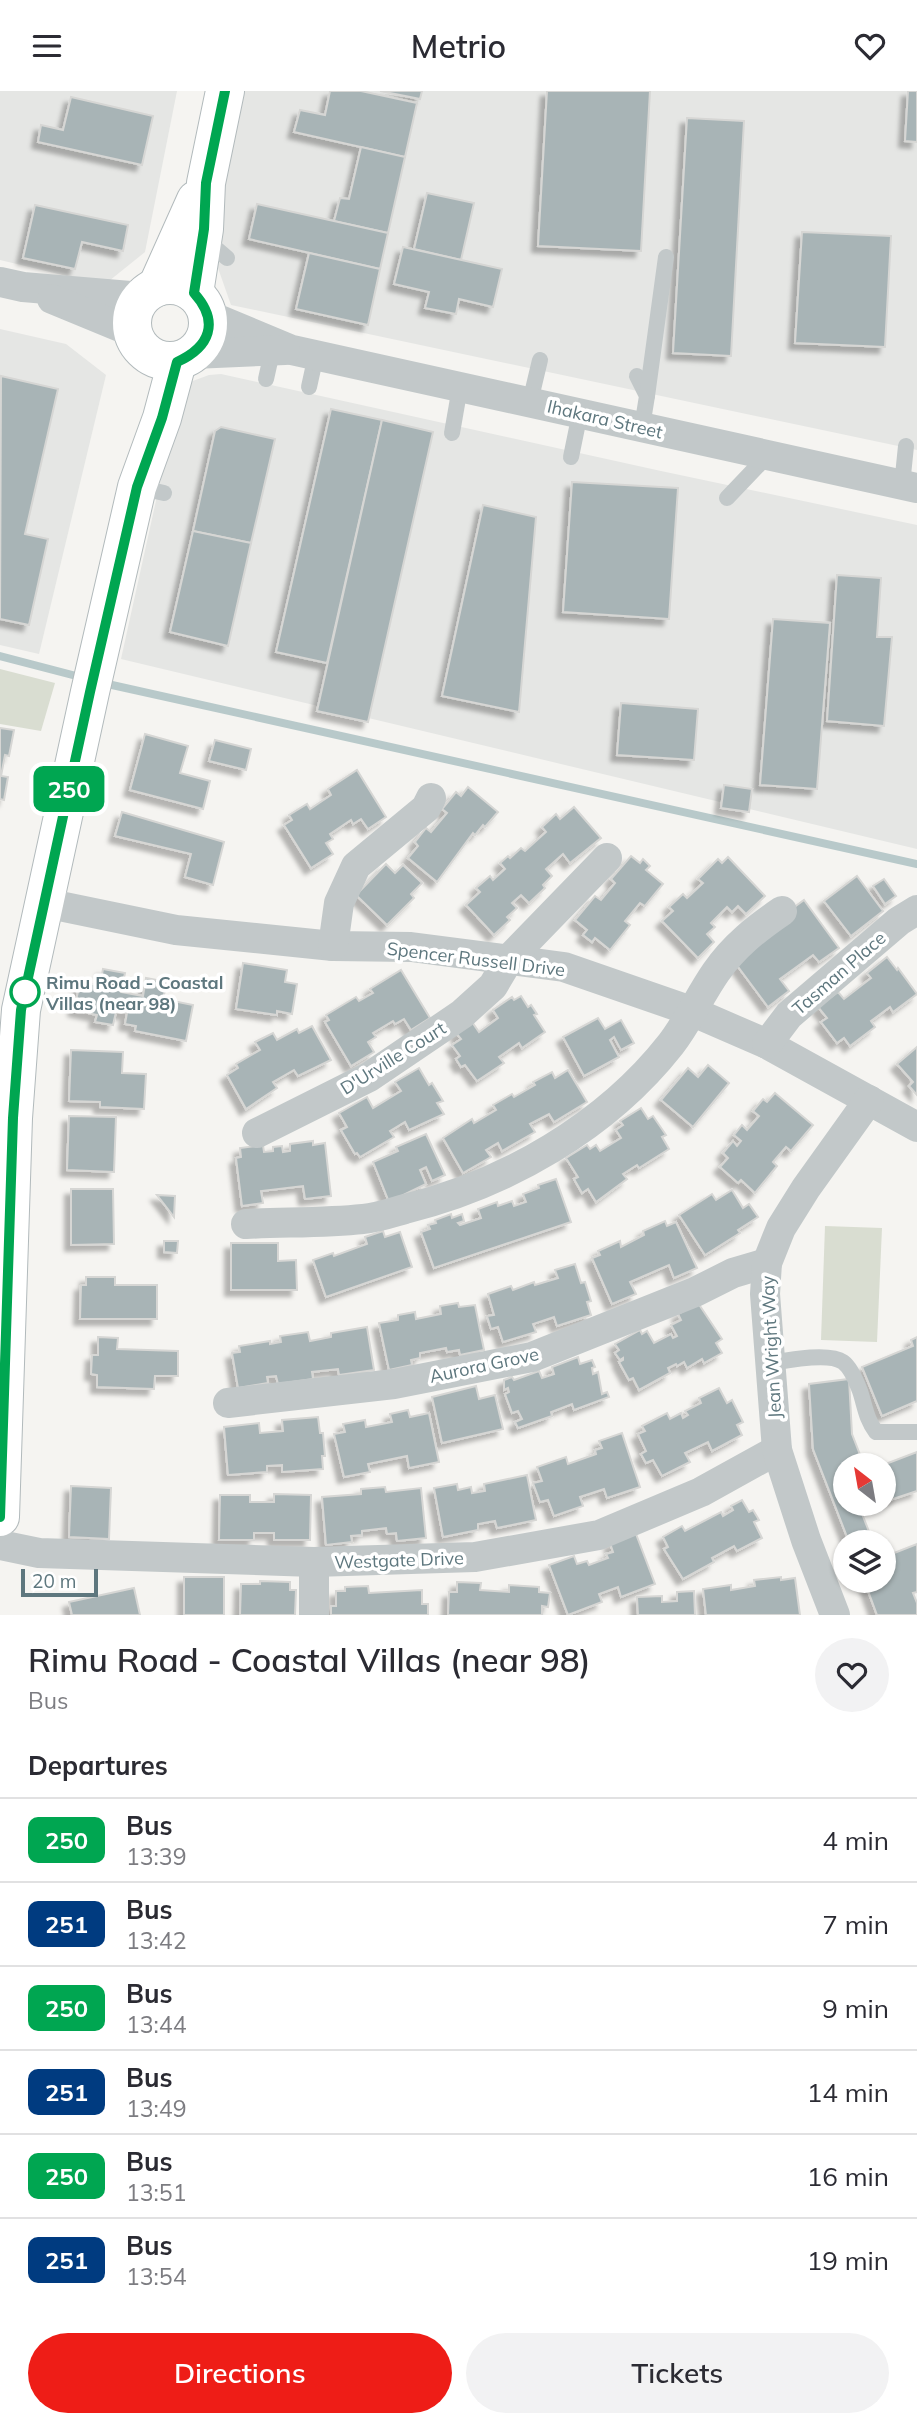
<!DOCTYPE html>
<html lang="en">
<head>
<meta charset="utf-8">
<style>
	:root { --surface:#fff; --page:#f2f2f3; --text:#2b2b33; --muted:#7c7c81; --line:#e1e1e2; --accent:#ee1d17 }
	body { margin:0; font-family:Mulish,sans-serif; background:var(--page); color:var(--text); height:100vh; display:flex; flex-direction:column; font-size:26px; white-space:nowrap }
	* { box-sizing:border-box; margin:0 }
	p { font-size:23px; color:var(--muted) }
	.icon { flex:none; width:38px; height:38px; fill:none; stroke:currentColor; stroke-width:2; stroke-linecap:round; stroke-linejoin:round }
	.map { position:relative; height:1524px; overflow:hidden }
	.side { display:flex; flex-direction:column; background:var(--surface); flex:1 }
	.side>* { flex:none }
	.badge { padding:0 14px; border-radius:10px; font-size:24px; line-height:46px }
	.needle { width:46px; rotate:329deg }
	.tools { position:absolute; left:833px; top:1362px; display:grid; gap:14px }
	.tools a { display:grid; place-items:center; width:63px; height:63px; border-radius:50%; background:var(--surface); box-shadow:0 2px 5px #0004; font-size:35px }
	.scale { position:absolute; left:21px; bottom:18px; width:77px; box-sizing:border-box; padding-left:7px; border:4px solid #5e777e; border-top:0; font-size:19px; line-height:24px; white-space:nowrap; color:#5e777e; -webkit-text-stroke:5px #fff; paint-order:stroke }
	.map>.badge { position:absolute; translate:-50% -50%; box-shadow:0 0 0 4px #fff }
	h2 { padding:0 28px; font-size:26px; line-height:63px }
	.round { display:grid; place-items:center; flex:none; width:74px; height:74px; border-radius:37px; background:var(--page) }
	.head { display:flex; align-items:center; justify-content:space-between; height:119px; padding:0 28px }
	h1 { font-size:33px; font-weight:600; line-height:52px }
	.button { display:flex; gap:14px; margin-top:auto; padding:14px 28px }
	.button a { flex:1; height:80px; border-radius:42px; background:var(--accent); color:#fff; font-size:28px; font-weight:600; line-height:80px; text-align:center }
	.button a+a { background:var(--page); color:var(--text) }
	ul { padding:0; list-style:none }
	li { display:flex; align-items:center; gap:21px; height:84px; padding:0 28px; border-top:2px solid var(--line) }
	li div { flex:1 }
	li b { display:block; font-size:26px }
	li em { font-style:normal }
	li .badge { min-width:77px; font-weight:700; text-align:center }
	header { display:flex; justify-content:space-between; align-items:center; height:91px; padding:0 28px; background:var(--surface); font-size:32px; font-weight:600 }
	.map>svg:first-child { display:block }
	.built { fill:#e5e6e4 }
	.green { fill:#d9ddd1 }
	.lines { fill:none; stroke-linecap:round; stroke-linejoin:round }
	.stream { stroke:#b8c9ca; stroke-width:8 }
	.building { fill:#a8b4b6; stroke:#d6d6d4; stroke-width:2; filter:url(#shadow) }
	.secondary-casing { stroke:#b2babc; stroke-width:40 }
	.service { stroke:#c2c8c9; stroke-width:16 }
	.minor { stroke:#c2c8c9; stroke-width:30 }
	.secondary { stroke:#fff; stroke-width:38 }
	.line-casing { stroke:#fff; stroke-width:16 }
	.line { stroke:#00a651; stroke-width:10 }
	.stop-dot { fill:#fff; stroke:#00a651; stroke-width:3.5 }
	.labels { text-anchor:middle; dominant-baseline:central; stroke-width:7; stroke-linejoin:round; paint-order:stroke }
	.street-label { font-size:18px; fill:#5e777e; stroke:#fff }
	.stop-label { font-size:18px; font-weight:bold; fill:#5e777e; stroke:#fff; text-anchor:start }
</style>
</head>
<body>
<header><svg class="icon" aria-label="menu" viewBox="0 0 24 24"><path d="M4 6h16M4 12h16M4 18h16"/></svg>Metrio<svg class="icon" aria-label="heart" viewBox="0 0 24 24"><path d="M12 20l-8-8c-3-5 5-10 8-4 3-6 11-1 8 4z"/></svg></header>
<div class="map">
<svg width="917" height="1524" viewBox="0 0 917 1524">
	<defs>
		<filter id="shadow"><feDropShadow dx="-6" dy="6" stdDeviation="2" flood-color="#0004"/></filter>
	</defs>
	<rect width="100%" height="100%" fill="#f5f4f1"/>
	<!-- built -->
	<g class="built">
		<polygon points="0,0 177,0 145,161 104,194 0,169"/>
		<polygon points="239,0 917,0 917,359 231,214 212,160"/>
		<polygon points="0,238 66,253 106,284 39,563 0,554"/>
		<polygon points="221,283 661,380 917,434 917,758 121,568 180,301 190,291 209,284"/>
	</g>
	<!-- green -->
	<g class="green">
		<polygon points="0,578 55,592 41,640 0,633"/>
		<polygon points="825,1135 882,1137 877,1251 821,1249"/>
	</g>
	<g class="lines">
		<!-- stream -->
		<g class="stream">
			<polyline points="0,565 84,587"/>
			<polyline points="103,592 917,773"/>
		</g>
	</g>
	<!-- building -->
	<g class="building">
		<polygon points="330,0 361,0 417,12 405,66 294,41 300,19 325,24"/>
		<polygon points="380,0 422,0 420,8"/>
		<polygon points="547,0 650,0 641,160 538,155"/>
		<polygon points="908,0 917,0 917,51 905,50"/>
		<polygon points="71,6 153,25 142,74 38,51 41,34 63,39"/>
		<polygon points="687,27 744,30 731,265 673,262"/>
		<polygon points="361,56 405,66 388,142 334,130 340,107 349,108"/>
		<polygon points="427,102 474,112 461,169 414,158"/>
		<polygon points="257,113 388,142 380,178 249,148"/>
		<polygon points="35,114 128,134 123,160 82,151 75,178 23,167"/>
		<polygon points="802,141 891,145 885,256 795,252"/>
		<polygon points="403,156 502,178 493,216 459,208 456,223 425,217 429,201 394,193"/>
		<polygon points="309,162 380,178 368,234 296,218"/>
		<polygon points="1,285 58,298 25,443 48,448 29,534 0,528"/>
		<polygon points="331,318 382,329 327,572 276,561"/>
		<polygon points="382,329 433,341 368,631 317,620"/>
		<polygon points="221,336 275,348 251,452 193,440 215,340"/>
		<polygon points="572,391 678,397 669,528 563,521"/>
		<polygon points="483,414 536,426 519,621 442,605"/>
		<polygon points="193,440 251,452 228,555 170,541"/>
		<polygon points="837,484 881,487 877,546 892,546 884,635 827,630"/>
		<polygon points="773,528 830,532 817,698 760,694"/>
		<polygon points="621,612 698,618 694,669 617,664"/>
		<polygon points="0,637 14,639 9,665 5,664 1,685 8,686 4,709 0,708"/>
		<polygon points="145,643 188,655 180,682 210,690 203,718 130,699"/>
		<polygon points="215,649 251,658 246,679 209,670"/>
		<polygon points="357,679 386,726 368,738 361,728 353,733 351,729 330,743 333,748 326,752 333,763 311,777 284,734 292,729 289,724 307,713 310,718 331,704 328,698"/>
		<polygon points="724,694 752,698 749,721 721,717"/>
		<polygon points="468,696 498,721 485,736 483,734 475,744 473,742 437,791 408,767 418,755 415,751 426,737 431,741 447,722 442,718 456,701 461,705"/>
		<polygon points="574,716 601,747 570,772 563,763 546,778 552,785 543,794 545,797 529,812 521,804 512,812 517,817 507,826 510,829 494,844 466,814 480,801 476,797 490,785 493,789 505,778 500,772 508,765 510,767 521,757 525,760 546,741 542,736 556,723 560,728"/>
		<polygon points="122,721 224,751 213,794 185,786 191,763 115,745"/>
		<polygon points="631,765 640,772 643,768 650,775 646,779 663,793 645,815 640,812 625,830 630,834 610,859 595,847 592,851 583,844 587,839 575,829 595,805 601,809 615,792 611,788"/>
		<polygon points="728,766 765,805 746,823 738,815 732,821 727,816 711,832 715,836 707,843 714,851 698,867 662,830 673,820 669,816 683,803 687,807 703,792 698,788 718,768 722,772"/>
		<polygon points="386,773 395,782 403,774 422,792 411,803 414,807 387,834 356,804"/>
		<polygon points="857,785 883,820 851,845 824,810"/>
		<polygon points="884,788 896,805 885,813 873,795"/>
		<polygon points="804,809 839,857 819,871 813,864 780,888 789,900 768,916 733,869 778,828"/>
		<polygon points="887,866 897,879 898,877 917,903 893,921 890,916 871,930 875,936 850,955 844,947 837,952 821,931 827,927 818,916 838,901 844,908 871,887 867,882"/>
		<polygon points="243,872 287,879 285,891 297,893 292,923 277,920 277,924 236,918"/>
		<polygon points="103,878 125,882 121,901 143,905 146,887 167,891 163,908 193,914 186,950 135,940 136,935 125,933 127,922 116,921 113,934 95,931 97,924 74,919 80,891 100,894"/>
		<polygon points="401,879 430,927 411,939 404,928 395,933 393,930 373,942 376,946 368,951 374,961 351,975 325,931 329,929 326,924 356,906 359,910 373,902 370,898"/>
		<polygon points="521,905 528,916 531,914 537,923 534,924 545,941 522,957 519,952 499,966 504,972 477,990 465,974 461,976 456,968 460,965 452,954 461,948 456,942 472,931 479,941 498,927 493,919 512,906 514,909"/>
		<polygon points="598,927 605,938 621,929 634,952 621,959 614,946 610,949 619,966 584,985 563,946"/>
		<polygon points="312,935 331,969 298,985 294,979 273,991 277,997 246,1018 227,984 238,977 236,973 260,959 255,951 273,942 277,949 297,938 299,942"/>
		<polygon points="917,956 917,1004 909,995 913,991 897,973"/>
		<polygon points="71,959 123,961 122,982 146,983 144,1018 100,1016 100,1011 69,1010"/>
		<polygon points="708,974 729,992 693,1036 661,1009 688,977 698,986"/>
		<polygon points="419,977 429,994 432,992 443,1010 437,1012 444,1023 409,1039 405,1031 390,1040 394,1046 360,1066 357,1062 355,1063 341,1039 347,1036 339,1022 367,1006 373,1017 401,1000 395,991"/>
		<polygon points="568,979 587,1011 554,1031 549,1023 530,1033 535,1041 502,1060 498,1052 486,1059 491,1066 463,1082 443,1047 472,1028 474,1032 496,1019 493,1014 512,1003 514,1006 535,994 533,991 552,981 555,987"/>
		<polygon points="775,1002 813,1034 791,1060 786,1056 773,1071 777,1075 755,1102 741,1089 738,1092 720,1076 728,1067 723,1062 733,1050 737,1055 741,1050 734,1044 742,1034 747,1039 759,1025 753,1020 763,1008 767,1011"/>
		<polygon points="641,1017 648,1028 653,1025 666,1044 662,1046 669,1058 639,1077 637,1074 623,1083 627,1088 596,1111 588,1098 582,1102 574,1088 578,1086 566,1067 587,1054 590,1058 596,1054 600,1060 621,1047 616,1039 623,1034 620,1030"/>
		<polygon points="69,1025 116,1026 114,1081 67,1079"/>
		<polygon points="426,1043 445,1084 432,1090 426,1076 420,1079 426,1093 389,1111 373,1071 398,1060 396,1056"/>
		<polygon points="313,1050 313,1054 325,1052 331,1105 305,1108 303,1095 261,1100 263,1112 242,1115 236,1067 241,1066 240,1057 263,1054 264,1061 273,1060 273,1056 282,1055 283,1061 290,1060 290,1053"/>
		<polygon points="556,1088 571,1131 434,1177 421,1141 430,1138 428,1134 436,1132 435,1129 451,1123 452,1127 462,1123 464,1130 458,1132 460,1134 481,1127 478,1118 497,1111 498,1115 512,1110 514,1115 526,1111 523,1103 539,1097 538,1094"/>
		<polygon points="71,1098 113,1098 114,1153 71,1154"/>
		<polygon points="732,1099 743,1117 749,1113 758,1126 738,1139 740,1142 705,1164 679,1124 712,1103 716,1109"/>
		<polygon points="157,1104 175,1105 174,1126"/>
		<polygon points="665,1130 667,1135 676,1131 697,1177 674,1187 669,1174 630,1191 636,1203 612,1213 592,1167 600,1164 598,1160 620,1150 621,1156 644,1144 643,1140"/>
		<polygon points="383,1140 385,1146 400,1141 412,1176 326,1206 313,1169 333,1162 334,1165 367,1153 365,1146"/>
		<polygon points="164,1150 178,1150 177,1162 164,1161"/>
		<polygon points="231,1152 278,1152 278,1170 296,1169 297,1199 231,1199"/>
		<polygon points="575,1173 581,1192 585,1191 591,1210 587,1211 591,1224 557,1235 554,1226 533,1233 536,1241 503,1251 498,1236 491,1238 487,1225 494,1224 488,1203 511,1195 513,1199 534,1191 535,1194 558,1187 555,1179"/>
		<polygon points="86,1186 115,1186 115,1194 157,1194 157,1228 80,1228 81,1194 86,1194"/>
		<polygon points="458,1212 459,1216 475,1214 484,1259 460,1264 459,1259 447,1261 446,1257 420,1262 420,1267 411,1269 412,1274 389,1279 379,1232 398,1229 398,1224 415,1221 416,1228 441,1223 440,1215"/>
		<polygon points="698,1212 722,1248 716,1252 722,1262 704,1272 702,1268 687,1277 684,1271 677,1275 676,1273 668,1277 670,1282 639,1299 633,1287 629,1289 619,1271 623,1269 623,1267 620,1269 615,1262 619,1259 615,1253 640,1239 642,1243 647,1240 654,1252 671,1243 673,1247 677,1245 671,1234 681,1229 678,1223"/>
		<polygon points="367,1236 374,1279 339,1284 338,1278 312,1281 313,1288 278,1293 276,1285 267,1286 268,1292 238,1297 232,1262 240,1261 239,1255 270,1250 270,1253 281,1251 280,1245 308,1241 310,1250 331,1246 331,1242"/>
		<polygon points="98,1246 118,1247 117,1258 178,1260 178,1285 155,1285 154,1298 97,1296 97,1284 91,1283 92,1264 98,1264"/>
		<polygon points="917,1246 917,1310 882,1325 862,1276 913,1255 911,1249"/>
		<polygon points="578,1266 580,1273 592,1269 595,1276 592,1277 593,1283 598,1281 602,1303 607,1301 609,1306 574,1319 572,1313 551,1321 552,1325 518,1337 515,1331 522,1328 518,1320 512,1322 505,1303 509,1301 508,1297 504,1299 504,1289 512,1286 514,1289 539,1280 542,1287 554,1283 552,1276"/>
		<polygon points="849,1288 852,1343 864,1374 845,1374 845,1412 882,1412 861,1420 873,1451 849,1451 813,1358 809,1293"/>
		<polygon points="476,1295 479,1308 495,1304 503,1338 442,1352 432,1306"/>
		<polygon points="719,1297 727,1312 732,1309 743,1331 737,1334 742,1344 712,1360 708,1351 685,1362 690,1371 662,1385 653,1369 646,1372 641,1363 646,1360 638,1343 645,1340 642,1335 667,1322 670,1328 681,1322 683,1327 688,1324 685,1320 701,1312 699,1307"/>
		<polygon points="408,1319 410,1326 429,1322 439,1371 409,1377 407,1365 368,1373 370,1381 344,1386 334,1343 345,1341 343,1333 365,1329 366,1336 392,1331 390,1323"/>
		<polygon points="318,1326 320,1342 323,1342 325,1365 322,1365 323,1378 282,1381 282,1374 267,1375 267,1381 228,1384 224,1336 259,1332 260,1342 283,1340 282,1329"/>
		<polygon points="622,1342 640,1396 607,1407 604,1398 580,1406 583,1415 554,1425 548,1409 540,1411 533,1392 542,1390 537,1376 566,1366 568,1373 596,1363 595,1359 602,1357 599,1350"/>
		<polygon points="917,1361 917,1400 884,1411 883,1374"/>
		<polygon points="527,1384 536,1429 497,1437 495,1430 478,1433 478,1439 443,1446 434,1397 457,1393 458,1399 471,1396 472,1402 485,1400 484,1393"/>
		<polygon points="71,1395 111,1397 109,1448 69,1446"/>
		<polygon points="385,1396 386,1401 421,1397 426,1447 397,1450 396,1442 387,1443 386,1437 362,1440 362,1444 351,1445 352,1451 326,1454 322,1406 361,1403 361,1398"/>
		<polygon points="274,1403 311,1404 310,1449 274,1449 274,1442 254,1442 254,1449 219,1449 220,1404 250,1404 250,1411 274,1411"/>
		<polygon points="742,1409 749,1421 753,1419 759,1429 754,1431 762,1447 737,1460 734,1455 712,1467 714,1471 683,1488 664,1458 668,1456 663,1446 682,1435 685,1440 721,1421 723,1425 733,1419 731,1415"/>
		<polygon points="636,1443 655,1493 621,1506 618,1496 599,1503 602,1511 568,1524 549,1474 574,1465 577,1473 587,1470 589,1474 608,1467 606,1463 613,1461 610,1452"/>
		<polygon points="917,1453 917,1501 913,1502 917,1512 917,1524 877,1524 864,1489 884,1489 884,1466"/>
		<rect x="184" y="1486" width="40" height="38"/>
		<polygon points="781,1486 781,1489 795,1487 800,1524 706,1524 703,1498 731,1494 731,1499 755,1495 754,1489"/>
		<polygon points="260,1490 290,1491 290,1499 296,1499 295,1524 240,1524 241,1493 260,1493"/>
		<polygon points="457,1491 481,1492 480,1499 509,1501 509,1494 539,1496 539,1501 550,1502 548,1516 542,1515 542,1524 448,1524 449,1501 457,1501"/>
		<polygon points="368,1495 369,1502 422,1499 422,1513 428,1513 428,1524 331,1524 331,1515 336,1515 336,1500 345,1500 345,1496"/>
		<polygon points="134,1497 140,1524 72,1524 69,1511"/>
		<polygon points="694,1500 695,1524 638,1524 637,1506 662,1505 662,1511 677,1510 677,1501"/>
	</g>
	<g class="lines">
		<!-- secondary casing -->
		<g class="secondary-casing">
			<g id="secondary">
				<circle cx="170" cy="232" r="38"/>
				<polyline points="157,196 196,109"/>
				<polyline points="194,202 204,138 206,92 225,0"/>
				<polyline points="0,1426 13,1027 21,919 90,601 137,396 162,327 177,271"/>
			</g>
		</g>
		<!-- service -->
		<g class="service">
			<polyline points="205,148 227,167"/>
			<polyline points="637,285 647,305 642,336"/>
			<polyline points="266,288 272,261"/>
			<polyline points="309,296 316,264"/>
			<polyline points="647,305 666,166"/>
			<polyline points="530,311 540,269"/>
			<polyline points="452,342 460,296"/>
			<polyline points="571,366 580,322"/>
			<polyline points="902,394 906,355"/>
			<polyline points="137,396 164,402"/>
			<polyline points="727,407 768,364"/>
			<path d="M771,1272C788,1269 829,1261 843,1271C850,1276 857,1292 860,1300C865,1315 866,1328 876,1341H917"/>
		</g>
		<!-- minor -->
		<g class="minor">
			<polyline points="0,191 23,196 142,206"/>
			<polyline points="52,208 132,241"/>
			<polyline points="208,224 292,259 917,397"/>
			<polyline points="193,263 285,259"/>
			<polyline points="45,812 176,839 333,855 411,856 564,876 691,920 767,953 917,1036"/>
			<polyline points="333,855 339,812 356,775 426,717 431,707"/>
			<polyline points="767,953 789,924 899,830 917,819"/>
			<polyline points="257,1042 369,986 462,923 493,895 509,868 607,767"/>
			<path d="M246,1133C285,1131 325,1132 363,1128C377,1127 391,1122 405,1118C506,1093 606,1036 671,953C688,931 700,904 716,881C734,855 757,837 782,820"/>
			<polyline points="228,1312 394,1293 532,1266 695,1201 733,1182 767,1172"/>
			<polyline points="0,1454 39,1462 314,1471 475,1466 599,1444 701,1401 777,1359"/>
			<polyline points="314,1524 314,1471"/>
			<polyline points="835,1524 806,1449 777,1359 765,1203 767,1172 781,1137 806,1097 869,1009"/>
		</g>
		<!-- secondary -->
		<use href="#secondary" class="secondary"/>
	</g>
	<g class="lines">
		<!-- line casing -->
		<g class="line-casing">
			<path id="line" d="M0,1426L13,1027L21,919L90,601L137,396L162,327L177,271C210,256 220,231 194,202L204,138L206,92L225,0"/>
		</g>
		<!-- line -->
		<use href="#line" class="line"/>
	</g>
	<!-- markers -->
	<circle class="stop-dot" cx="25" cy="901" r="14"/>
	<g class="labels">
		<!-- street labels -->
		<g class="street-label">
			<text transform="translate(605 328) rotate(13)">Ihakara Street</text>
			<text transform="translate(476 868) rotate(7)">Spencer Russell Drive</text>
			<text transform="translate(839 882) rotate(-41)">Tasman Place</text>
			<text transform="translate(393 967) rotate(-32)">D'Urville Court</text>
			<text transform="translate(771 1256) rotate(-93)">Jean Wright Way</text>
			<text transform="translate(484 1274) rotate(-12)">Aurora Grove</text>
			<text transform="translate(399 1469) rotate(-2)">Westgate Drive</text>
		</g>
		<!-- stop labels -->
		<g class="stop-label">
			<text x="46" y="891">Rimu Road - Coastal<tspan x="46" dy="21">Villas (near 98)</tspan></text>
		</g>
	</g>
</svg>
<div class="tools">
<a><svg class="needle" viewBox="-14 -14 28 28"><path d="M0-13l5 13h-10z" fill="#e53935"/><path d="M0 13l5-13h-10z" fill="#7c7c81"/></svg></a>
<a><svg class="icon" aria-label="layers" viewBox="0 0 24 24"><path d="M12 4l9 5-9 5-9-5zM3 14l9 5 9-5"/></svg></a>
</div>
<div class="scale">20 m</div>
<b class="badge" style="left:69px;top:698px;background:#00a651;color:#fff">250</b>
</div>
<section class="side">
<div class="head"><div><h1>Rimu Road - Coastal Villas (near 98)</h1><p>Bus</p></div><a class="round"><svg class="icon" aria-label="heart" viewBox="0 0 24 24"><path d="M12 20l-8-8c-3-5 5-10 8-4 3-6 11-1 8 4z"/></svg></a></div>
<h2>Departures</h2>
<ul>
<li><span class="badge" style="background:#00a651;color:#fff">250</span><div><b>Bus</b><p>13:39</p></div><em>4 min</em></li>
<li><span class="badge" style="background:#003b80;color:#fff">251</span><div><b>Bus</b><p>13:42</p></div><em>7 min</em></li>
<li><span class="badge" style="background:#00a651;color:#fff">250</span><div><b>Bus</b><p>13:44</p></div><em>9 min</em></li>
<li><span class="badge" style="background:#003b80;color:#fff">251</span><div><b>Bus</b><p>13:49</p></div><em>14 min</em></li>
<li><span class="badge" style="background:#00a651;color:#fff">250</span><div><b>Bus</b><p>13:51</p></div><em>16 min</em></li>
<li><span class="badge" style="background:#003b80;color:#fff">251</span><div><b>Bus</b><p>13:54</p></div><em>19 min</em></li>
</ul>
<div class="button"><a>Directions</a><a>Tickets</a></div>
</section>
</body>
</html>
